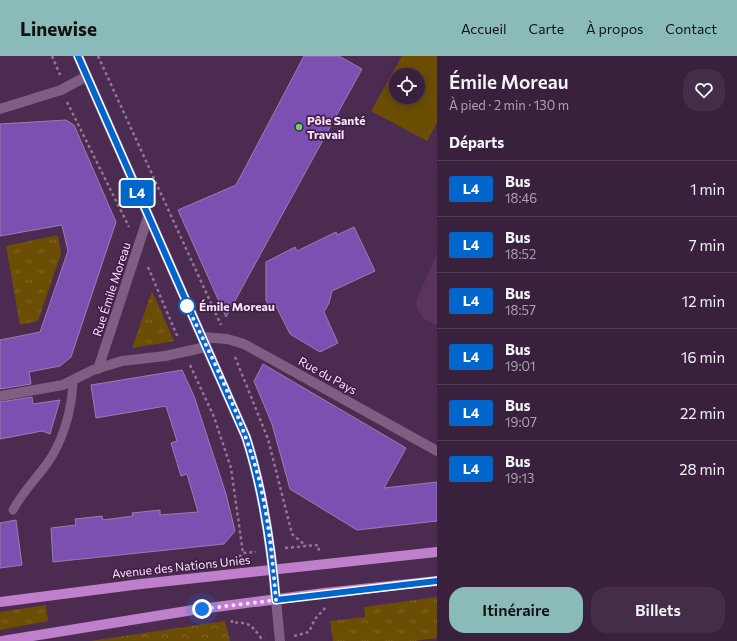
<!DOCTYPE html>
<html lang="fr">
<head>
<meta charset="utf-8">
<style>
	:root { --surface:#39203d; --page:#442d48; --text:#f1f3f6; --muted:#aba3b0; --line:#533e57; --accent:#8bbbb9 }
	body { margin:0; font-family:Commissioner,sans-serif; background:var(--page); color:var(--text); height:100vh; display:flex; flex-direction:column; font-size:15px; white-space:nowrap }
	* { box-sizing:border-box; margin:0 }
	p { font-size:13px; color:var(--muted) }
	.icon { flex:none; width:22px; height:22px; fill:none; stroke:currentColor; stroke-width:2; stroke-linecap:round; stroke-linejoin:round }
	.map { position:relative; flex:1; overflow:hidden }
	.drawer { display:flex; flex-direction:column; background:var(--surface); width:300px }
	.drawer>* { flex:none }
	.badge { padding:0 8px; border-radius:3px; font-size:14px; line-height:26px }
	.fabs { position:absolute; left:389px; top:12px; display:grid; gap:8px }
	.fabs a { display:grid; place-items:center; width:36px; height:36px; border-radius:50%; background:var(--surface); box-shadow:0 2px 10px #0003,0 0 0 1px var(--line); font-size:20px }
	.you { position:absolute; width:20px; height:20px; margin:-10px; border:3px solid #fff; border-radius:50%; background:#1a73e8; box-shadow:0 0 0 6px #1a73e833 }
	.map>.badge { position:absolute; translate:-50% -50%; box-shadow:0 0 0 2px #fff }
	h2 { padding:0 12px; font-size:15px; line-height:36px }
	.round { display:grid; place-items:center; flex:none; width:42px; height:42px; border-radius:16px; background:var(--page) }
	.head { display:flex; align-items:center; justify-content:space-between; height:68px; padding:0 12px }
	h1 { font-size:19px; font-weight:600; line-height:30px }
	.primary-button { display:flex; gap:8px; margin-top:auto; padding:8px 12px }
	.primary-button a { flex:1; height:46px; border-radius:16px; background:var(--accent); color:#111; font-size:16px; font-weight:600; line-height:46px; text-align:center }
	.primary-button a+a { background:var(--page); color:var(--text) }
	ul { padding:0; list-style:none }
	li { display:flex; align-items:center; gap:12px; height:56px; padding:0 12px; border-top:1px solid var(--line) }
	li div { flex:1 }
	li b { display:block; font-size:15px }
	li em { font-style:normal }
	li .badge { min-width:44px; font-weight:700; text-align:center }
	header { display:flex; align-items:center; gap:24px; box-sizing:border-box; height:56px; padding:0 20px; background:var(--accent); color:#111 }
	header strong { font-size:19px }
	nav { display:flex; gap:22px; margin-inline-start:auto; font-size:14px }
	main { display:flex; flex:1; min-height:0 }
	.map>svg:first-child { display:block }
	.built { fill:#5a335f }
	.grass { fill:url(#grass-tufts) }
	.forest { fill:url(#forest-crowns) }
	.pitch { fill:#6b4d03; fill-rule:evenodd }
	.building { fill:#7c50b1; stroke:#9380b2 }
	.lines { fill:none; stroke-linecap:round; stroke-linejoin:round }
	.path { stroke:#927696; stroke-width:2.5; stroke-dasharray:3 3; stroke-linecap:butt }
	.lane { stroke:#7e5e83; stroke-width:9 }
	.street { stroke:#7e5e83; stroke-width:10 }
	.secondary { stroke:#a471ab; stroke-width:10 }
	.primary { stroke:#c07fca; stroke-width:10 }
	.line-casing { stroke:#fff; stroke-width:9 }
	.line { stroke:#06c; stroke-width:6 }
	.walk { stroke:#f9e4fc; stroke-width:4; stroke-dasharray:0 7.2 }
	.poi-dot { fill:#6bd363; stroke:#412146; stroke-width:1.5 }
	.stop-dot { fill:#fff; stroke:#06c; stroke-width:2 }
	.labels { text-anchor:middle; dominant-baseline:central; stroke-width:3.5; stroke-linejoin:round; paint-order:stroke }
	.poi-label { font-size:12px; font-weight:bold; fill:#f9e4fc; stroke:#412146; text-anchor:start }
	.street-label { font-size:12px; fill:#f9e4fc; stroke:#412146 }
	.stop-label { font-size:12px; font-weight:bold; fill:#f9e4fc; stroke:#412146; text-anchor:start }
</style>
</head>
<body>
<header>
<strong>Linewise</strong>
<nav><a>Accueil</a><a>Carte</a><a>À propos</a><a>Contact</a></nav>
</header>
<main>
<div class="map">
<svg width="437" height="585" viewBox="0 0 437 585">
	<defs>
		<pattern id="grass-tufts" width="24" height="20" patternUnits="userSpaceOnUse"><rect width="24" height="20" fill="#6b4d03"/><path d="M3 7l-1-3M5 7V3M7 7l1-3M15 17l-1-3M17 17v-4M19 17l1-3" fill="none" stroke="#816629"/></pattern>
		<pattern id="forest-crowns" width="20" height="18" patternUnits="userSpaceOnUse"><rect width="20" height="18" fill="#6b4d03"/><path d="M2 6a3 3 0 1 1 6 0M12 15a3 3 0 1 1 6 0" fill="none" stroke="#816629"/></pattern>
	</defs>
	<rect width="100%" height="100%" fill="#4c2b51"/>
	<!-- built -->
	<polygon class="built" points="437,198 437,268 435,269 424,263 418,254 416,245"/>
	<!-- grass -->
	<g class="grass">
		<polygon points="58,179 61,198 38,265 20,269 6,190"/>
		<polygon points="152,235 174,285 132,292"/>
		<polygon points="437,541 437,582 415,585 333,585 330,565 365,561 364,551"/>
		<polygon points="46,549 48,565 0,574 0,556"/>
	</g>
	<!-- forest -->
	<polygon class="forest" points="225,565 230,585 90,585"/>
	<!-- pitch -->
	<path class="pitch" d="M402,0H437V67L427,85L371,55ZM396,19H418V41H396Z"/>
	<!-- building -->
	<g class="building">
		<polygon points="304,0 339,0 362,13 226,261 178,154 236,129"/>
		<polygon points="66,64 74,69 116,166 71,301 60,310 29,316 31,328 0,333 0,284 40,276 68,195 62,169 0,180 0,68"/>
		<polygon points="354,171 375,215 332,235 329,247 324,256 338,287 320,296 290,278 276,250 270,252 266,244 266,206 295,191 297,195 336,176 337,179"/>
		<polygon points="263,308 406,392 384,432 437,426 437,465 357,474 290,433 272,368 254,325"/>
		<polygon points="182,314 194,340 226,438 235,475 224,488 53,506 51,472 76,469 75,463 102,460 103,464 133,460 132,457 160,454 160,459 198,456 187,418 181,420 171,387 177,385 166,350 96,362 91,329"/>
		<polygon points="32,341 33,348 60,344 50,378 42,375 0,383 0,346"/>
		<polygon points="16,464 22,509 0,512 0,467"/>
	</g>
	<g class="lines">
		<!-- path -->
		<g class="path">
			<polyline points="52,0 60,19"/>
			<polyline points="98,0 221,269"/>
			<polyline points="67,46 129,171"/>
			<polyline points="148,211 178,282"/>
			<polyline points="235,301 268,383 292,478 306,490"/>
			<polyline points="190,309 214,361 231,412 243,497"/>
			<polyline points="285,492 318,489 319,495"/>
			<polyline points="239,501 243,497 256,496"/>
			<path d="M232,564V567C249,565 252,570 261,582H265"/>
			<polyline points="294,580 309,576 315,563 326,551"/>
		</g>
		<!-- lane -->
		<path class="lane" d="M13,454C22,437 34,425 46,409C63,386 72,354 73,325"/>
		<!-- street -->
		<g class="street">
			<polyline points="0,53 61,34 87,20"/>
			<polyline points="202,281 227,283 244,288 437,395"/>
			<polyline points="98,313 148,161"/>
			<polyline points="0,340 63,329 93,314 122,305 165,300 206,291"/>
			<polyline points="276,544 280,585"/>
		</g>
		<!-- secondary -->
		<path class="secondary" d="M78,0L246,381C263,434 271,488 276,544"/>
		<!-- primary -->
		<g class="primary">
			<polyline points="0,546 141,528 437,496"/>
			<polyline points="2,585 193,554 324,537 437,525"/>
		</g>
	</g>
	<g class="lines">
		<!-- line casing -->
		<g class="line-casing">
			<path id="line" d="M78,0L246,381C263,434 271,488 276,544L437,525"/>
		</g>
		<!-- line -->
		<use href="#line" class="line"/>
		<!-- walk -->
		<path class="walk" d="M187,250C212,301 238,354 255,409C268,453 272,499 276,544L202,553"/>
	</g>
	<!-- markers -->
	<circle class="poi-dot" cx="299" cy="71" r="4"/>
	<circle class="stop-dot" cx="187" cy="250" r="8"/>
	<g class="labels">
		<!-- poi labels -->
		<g class="poi-label">
			<text x="307" y="64">Pôle Santé<tspan x="307" dy="14">Travail</tspan></text>
		</g>
		<!-- street labels -->
		<g class="street-label">
			<text transform="translate(111 233) rotate(-72)">Rue Émile Moreau</text>
			<text transform="translate(328 319) rotate(29)">Rue du Pays</text>
			<text transform="translate(181 510) rotate(-6)">Avenue des Nations Unies</text>
		</g>
		<!-- stop labels -->
		<g class="stop-label">
			<text x="199" y="250">Émile Moreau</text>
		</g>
	</g>
</svg>
<div class="fabs">
<a><svg class="icon" aria-label="locate" viewBox="0 0 24 24"><circle cx="12" cy="12" r="6"/><path d="M12 2v4M12 18v4M2 12h4M18 12h4"/></svg></a>
</div>
<div class="you" style="left:202px;top:553px"></div>
<b class="badge" style="left:137px;top:137px;background:#06c;color:#fff">L4</b>
</div>
<section class="drawer">
<div class="head"><div><h1>Émile Moreau</h1><p>À pied · 2 min · 130 m</p></div><a class="round"><svg class="icon" aria-label="heart" viewBox="0 0 24 24"><path d="M12 20l-8-8c-3-5 5-10 8-4 3-6 11-1 8 4z"/></svg></a></div>
<h2>Départs</h2>
<ul>
<li><span class="badge" style="background:#06c;color:#fff">L4</span><div><b>Bus</b><p>18:46</p></div><em>1 min</em></li>
<li><span class="badge" style="background:#06c;color:#fff">L4</span><div><b>Bus</b><p>18:52</p></div><em>7 min</em></li>
<li><span class="badge" style="background:#06c;color:#fff">L4</span><div><b>Bus</b><p>18:57</p></div><em>12 min</em></li>
<li><span class="badge" style="background:#06c;color:#fff">L4</span><div><b>Bus</b><p>19:01</p></div><em>16 min</em></li>
<li><span class="badge" style="background:#06c;color:#fff">L4</span><div><b>Bus</b><p>19:07</p></div><em>22 min</em></li>
<li><span class="badge" style="background:#06c;color:#fff">L4</span><div><b>Bus</b><p>19:13</p></div><em>28 min</em></li>
</ul>
<div class="primary-button"><a>Itinéraire</a><a>Billets</a></div>
</section>
</main>
</body>
</html>
